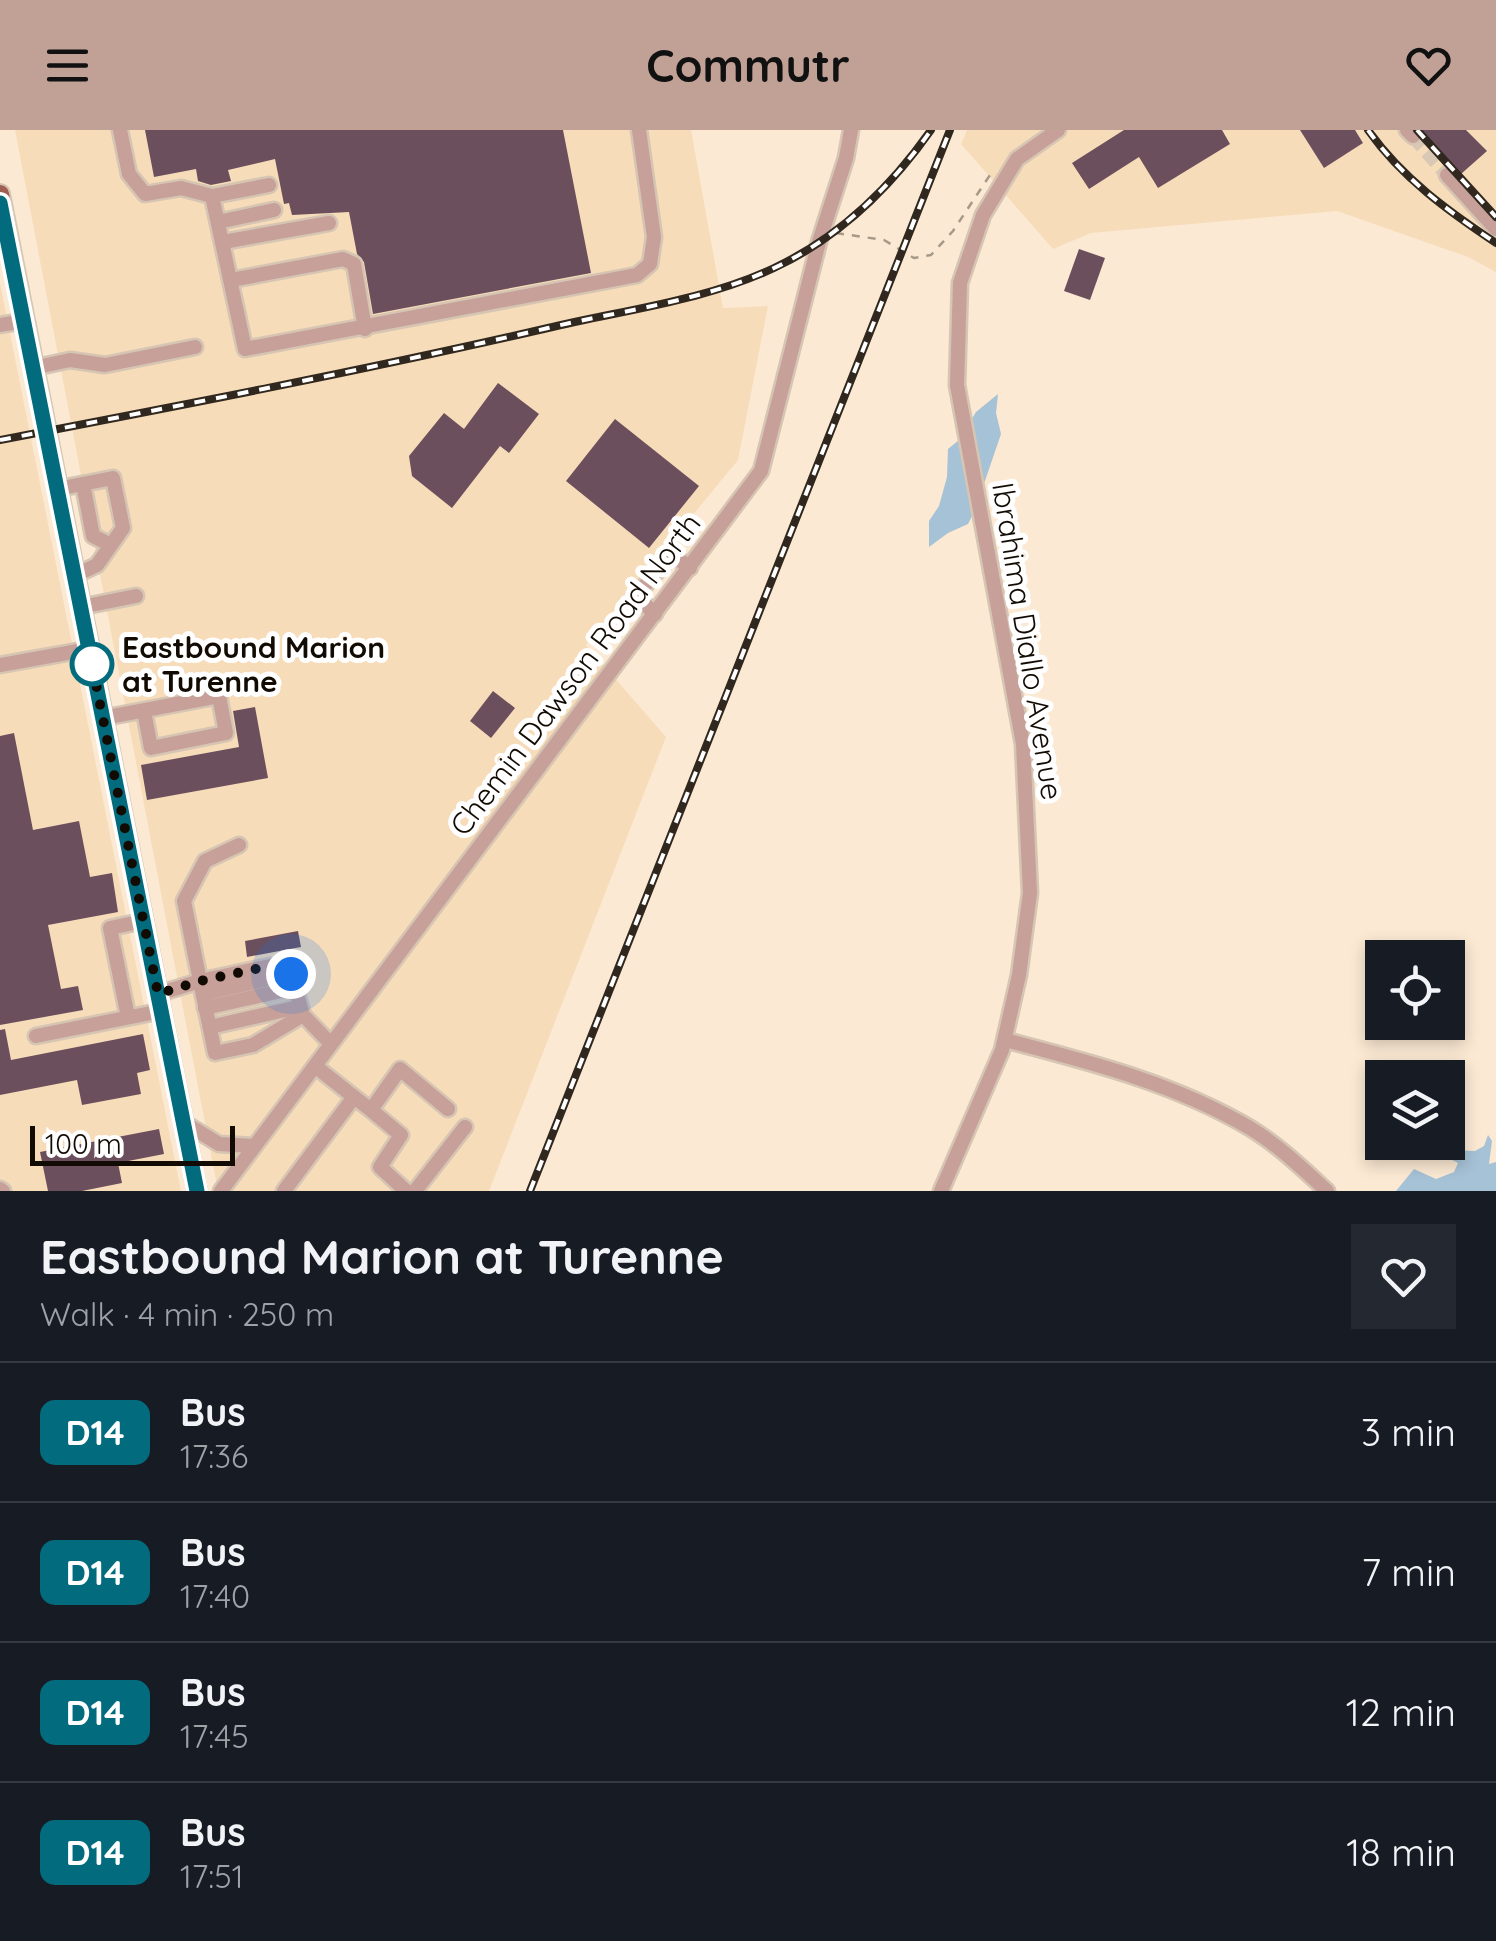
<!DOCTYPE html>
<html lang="en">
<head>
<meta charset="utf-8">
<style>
	:root { --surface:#171b24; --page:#242831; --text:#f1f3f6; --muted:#9ea1a6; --line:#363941; --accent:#c1a196 }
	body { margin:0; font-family:Quicksand,sans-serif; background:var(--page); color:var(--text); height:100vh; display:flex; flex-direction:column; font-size:38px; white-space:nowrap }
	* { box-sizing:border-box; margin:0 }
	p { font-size:32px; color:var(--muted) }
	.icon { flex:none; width:55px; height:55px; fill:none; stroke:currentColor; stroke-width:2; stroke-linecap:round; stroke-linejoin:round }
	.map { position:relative; height:1061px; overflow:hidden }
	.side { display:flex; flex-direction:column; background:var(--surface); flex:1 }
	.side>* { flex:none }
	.badge { padding:0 20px; border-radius:15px; font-size:35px; line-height:65px }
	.controls { position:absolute; left:1365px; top:810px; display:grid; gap:20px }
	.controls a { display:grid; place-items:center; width:100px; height:100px; border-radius:0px; background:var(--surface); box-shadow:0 5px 15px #0003; font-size:50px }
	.scale { position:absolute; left:30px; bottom:25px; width:205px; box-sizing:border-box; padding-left:10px; border:5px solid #120b03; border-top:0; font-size:28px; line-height:35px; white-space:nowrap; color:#120b03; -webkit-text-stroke:8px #fff; paint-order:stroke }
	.you { position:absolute; width:50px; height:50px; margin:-25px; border:8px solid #fff; border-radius:50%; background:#1a73e8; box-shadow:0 0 0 15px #1a73e833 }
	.map>.badge { position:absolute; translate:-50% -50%; box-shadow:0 0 0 5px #fff }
	.round { display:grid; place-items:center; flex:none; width:105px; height:105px; border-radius:0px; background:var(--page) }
	.overview { display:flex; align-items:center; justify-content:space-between; height:170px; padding:0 40px }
	h1 { font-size:48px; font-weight:800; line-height:75px }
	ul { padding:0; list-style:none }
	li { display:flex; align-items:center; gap:30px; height:140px; padding:0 40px; border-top:2px solid var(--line) }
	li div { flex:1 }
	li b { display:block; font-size:38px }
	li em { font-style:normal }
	li .badge { min-width:110px; font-weight:700; text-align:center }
	header { display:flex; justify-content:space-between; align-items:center; height:130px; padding:0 40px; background:var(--accent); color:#111; font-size:45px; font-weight:800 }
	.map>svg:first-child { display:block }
	.built { fill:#f7dcba }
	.water { fill:#a6c2d6 }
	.building { fill:#6b4f5d }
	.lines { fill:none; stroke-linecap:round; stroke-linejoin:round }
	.minor-tunnel { stroke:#d8c8b4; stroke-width:14; stroke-dasharray:14 7; stroke-linecap:butt }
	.minor-casing { stroke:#d6c5b2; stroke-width:19 }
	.major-casing { stroke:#d6c5b2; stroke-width:22 }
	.path { stroke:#a79988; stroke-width:2.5; stroke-dasharray:8 8; stroke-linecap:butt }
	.minor { stroke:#c6a099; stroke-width:14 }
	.major { stroke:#a05f53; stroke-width:18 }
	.rail-casing { stroke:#30281e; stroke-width:8 }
	.rail { stroke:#fff; stroke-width:4; stroke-dasharray:11; stroke-linecap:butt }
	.line-casing { stroke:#fff; stroke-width:22 }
	.line { stroke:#026c7e; stroke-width:15 }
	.walk { stroke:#120b03; stroke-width:10; stroke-dasharray:0 18 }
	.stop-dot { fill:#fff; stroke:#026c7e; stroke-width:5 }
	.labels { text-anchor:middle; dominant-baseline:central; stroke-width:10; stroke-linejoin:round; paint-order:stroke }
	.street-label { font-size:30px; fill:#120b03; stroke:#fff }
	.stop-label { font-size:30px; font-weight:bold; fill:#120b03; stroke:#fff; text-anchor:start }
</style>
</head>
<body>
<header><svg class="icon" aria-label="menu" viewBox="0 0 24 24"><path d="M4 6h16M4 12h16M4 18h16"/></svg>Commutr<svg class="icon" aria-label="heart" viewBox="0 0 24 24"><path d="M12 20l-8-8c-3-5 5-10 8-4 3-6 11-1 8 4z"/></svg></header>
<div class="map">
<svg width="1496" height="1061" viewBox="0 0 1496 1061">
	<rect width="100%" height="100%" fill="#fbe9d3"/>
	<!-- built -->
	<g class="built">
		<polygon points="15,0 691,0 723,178 768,176 738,330 586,515 666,607 489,1061 218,1061"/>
		<polygon points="967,0 1496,0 1496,142 1468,127 1337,81 1091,103 1053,119 961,14"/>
		<polygon points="0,153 181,1061 0,1061"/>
	</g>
	<!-- water -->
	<g class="water">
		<polygon points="998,264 996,283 1001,304 975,380 968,394 948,403 929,417 929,391 939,376 947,347 948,319 959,310 976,282"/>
		<polygon points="1488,1005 1492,1011 1489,1034 1496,1032 1496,1061 1396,1061 1414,1039 1436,1049 1454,1042 1458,1033 1444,1026 1447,1020 1475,1021 1484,1016"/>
	</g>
	<!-- building -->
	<g class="building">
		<polygon points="145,0 563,0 591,143 373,184 364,132 357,124 349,82 292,85 289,73 284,74 275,29 228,40 231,51 211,55 198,51 196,39 154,47"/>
		<polygon points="1124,0 1222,0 1230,14 1158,58 1139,27 1089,59 1072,33"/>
		<polygon points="1300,0 1355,0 1363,13 1324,38"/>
		<polygon points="1422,0 1466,0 1487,21 1461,44 1451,35 1444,35 1423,10"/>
		<polygon points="1079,119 1105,128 1090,170 1064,161"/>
		<polygon points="498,253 539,284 509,323 500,316 452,378 412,346 409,326 444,283 464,299"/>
		<polygon points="615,289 699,356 649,418 566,351"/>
		<polygon points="493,561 515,578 491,608 470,591"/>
		<polygon points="255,577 268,648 147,670 141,635 239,617 233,581"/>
		<polygon points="14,603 33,700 79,691 90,747 112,743 118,782 48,795 61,859 78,856 83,880 0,895 0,606"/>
		<polygon points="298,801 301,817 247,827 245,811"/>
		<polygon points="5,899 11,930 143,904 150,940 137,943 141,964 82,975 77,950 0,965 0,900"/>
		<polygon points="159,999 164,1024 118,1033 122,1053 82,1061 48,1061 40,1022"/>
	</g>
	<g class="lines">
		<!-- minor-tunnel -->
		<polyline class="minor-tunnel" points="1413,6 1447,45"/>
		<!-- minor casing -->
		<g class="minor-casing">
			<g id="minor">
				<polyline points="120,0 129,44 145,64 181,58 212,66 269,55"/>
				<polyline points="1407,0 1413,6"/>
				<polyline points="1447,45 1496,99"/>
				<polyline points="212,66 245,219 637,145 650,134 654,107 639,0"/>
				<polyline points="218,92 274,80"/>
				<polyline points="223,112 329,93"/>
				<polyline points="231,150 343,129 354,134 365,199"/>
				<polyline points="0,195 24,191"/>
				<polyline points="33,238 70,230 105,235 195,217"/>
				<polyline points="83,354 93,406 109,414"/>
				<polyline points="57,359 113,348 123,398 97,435 74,446"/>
				<polyline points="81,477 136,466"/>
				<polyline points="655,484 636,466 672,424 690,438"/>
				<polyline points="0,535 89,519"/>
				<polyline points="103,588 219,566 226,603 151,618 144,581"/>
				<polyline points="239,715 205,731 184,771 200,851 270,836 291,844 303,885"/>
				<polyline points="158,864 200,851 215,923 253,915 303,885 331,914"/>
				<polyline points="203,864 290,844"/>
				<polyline points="205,878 294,858"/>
				<polyline points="128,887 110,798 143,791"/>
				<polyline points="210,897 298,877"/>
				<polyline points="36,906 161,881"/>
				<path d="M1005,910C1089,932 1174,953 1250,998C1278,1015 1303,1039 1327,1061"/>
				<polyline points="354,967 371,980 400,939 448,979"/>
				<polyline points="371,980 401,1005 380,1037 406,1061"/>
				<polyline points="183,992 219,1014 254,1016"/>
				<polyline points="0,1059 3,1061"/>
				<polyline points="221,1061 761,341 819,112 846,28 851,0"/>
				<polyline points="284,1061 354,967 315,936"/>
				<polyline points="415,1061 465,997"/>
				<polyline points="941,1061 1002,920 1019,845 1030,763 1023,614 957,255 960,153 983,85 1017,29 1058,0"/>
			</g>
		</g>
		<!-- major casing -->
		<g class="major-casing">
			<polyline id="major" points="0,64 197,1061"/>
		</g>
		<!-- path -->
		<polyline class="path" points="836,103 884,110 914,128 931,125 953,101 990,45"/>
		<!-- minor -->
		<use href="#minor" class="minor"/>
		<!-- major -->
		<use href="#major" class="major"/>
		<!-- rail casing -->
		<g class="rail-casing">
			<g id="rail">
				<path d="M1368,0C1402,48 1448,81 1496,113"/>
				<polyline points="1417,0 1496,87"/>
				<path d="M0,310C183,275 366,240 548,198C623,180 704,171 774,138C838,108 891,57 931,0"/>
				<polyline points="530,1061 950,0"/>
			</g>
		</g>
		<!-- rail -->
		<use href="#rail" class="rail"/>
	</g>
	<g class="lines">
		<!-- line casing -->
		<g class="line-casing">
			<polyline id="line" points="0,73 197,1061"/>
		</g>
		<!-- line -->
		<use href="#line" class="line"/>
		<!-- walk -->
		<polyline class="walk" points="92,534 89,519 158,864 200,851 270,836 291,844"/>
	</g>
	<!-- markers -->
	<circle class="stop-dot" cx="92" cy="534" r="20"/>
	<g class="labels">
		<!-- street labels -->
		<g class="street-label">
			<text transform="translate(1028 511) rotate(81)">Ibrahima Diallo Avenue</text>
			<text transform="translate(575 544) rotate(-53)">Chemin Dawson Road North</text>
		</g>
		<!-- stop labels -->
		<g class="stop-label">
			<text x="122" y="517">Eastbound Marion<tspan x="122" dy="34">at Turenne</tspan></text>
		</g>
	</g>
</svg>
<div class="controls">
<a><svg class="icon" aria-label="locate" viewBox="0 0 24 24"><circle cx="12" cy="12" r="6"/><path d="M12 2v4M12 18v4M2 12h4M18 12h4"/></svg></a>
<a><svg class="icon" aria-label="layers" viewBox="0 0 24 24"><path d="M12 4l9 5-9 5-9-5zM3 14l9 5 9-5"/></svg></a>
</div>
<div class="scale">100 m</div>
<div class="you" style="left:291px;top:844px"></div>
</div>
<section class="side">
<div class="overview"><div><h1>Eastbound Marion at Turenne</h1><p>Walk · 4 min · 250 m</p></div><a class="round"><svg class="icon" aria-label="heart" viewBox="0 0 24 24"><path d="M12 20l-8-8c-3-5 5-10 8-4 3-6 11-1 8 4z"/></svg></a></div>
<ul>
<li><span class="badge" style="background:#026c7e;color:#fff">D14</span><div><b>Bus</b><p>17:36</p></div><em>3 min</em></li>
<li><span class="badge" style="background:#026c7e;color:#fff">D14</span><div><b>Bus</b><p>17:40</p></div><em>7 min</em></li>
<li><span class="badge" style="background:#026c7e;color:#fff">D14</span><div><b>Bus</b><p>17:45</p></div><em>12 min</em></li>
<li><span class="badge" style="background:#026c7e;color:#fff">D14</span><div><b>Bus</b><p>17:51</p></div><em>18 min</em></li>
</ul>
</section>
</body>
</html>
